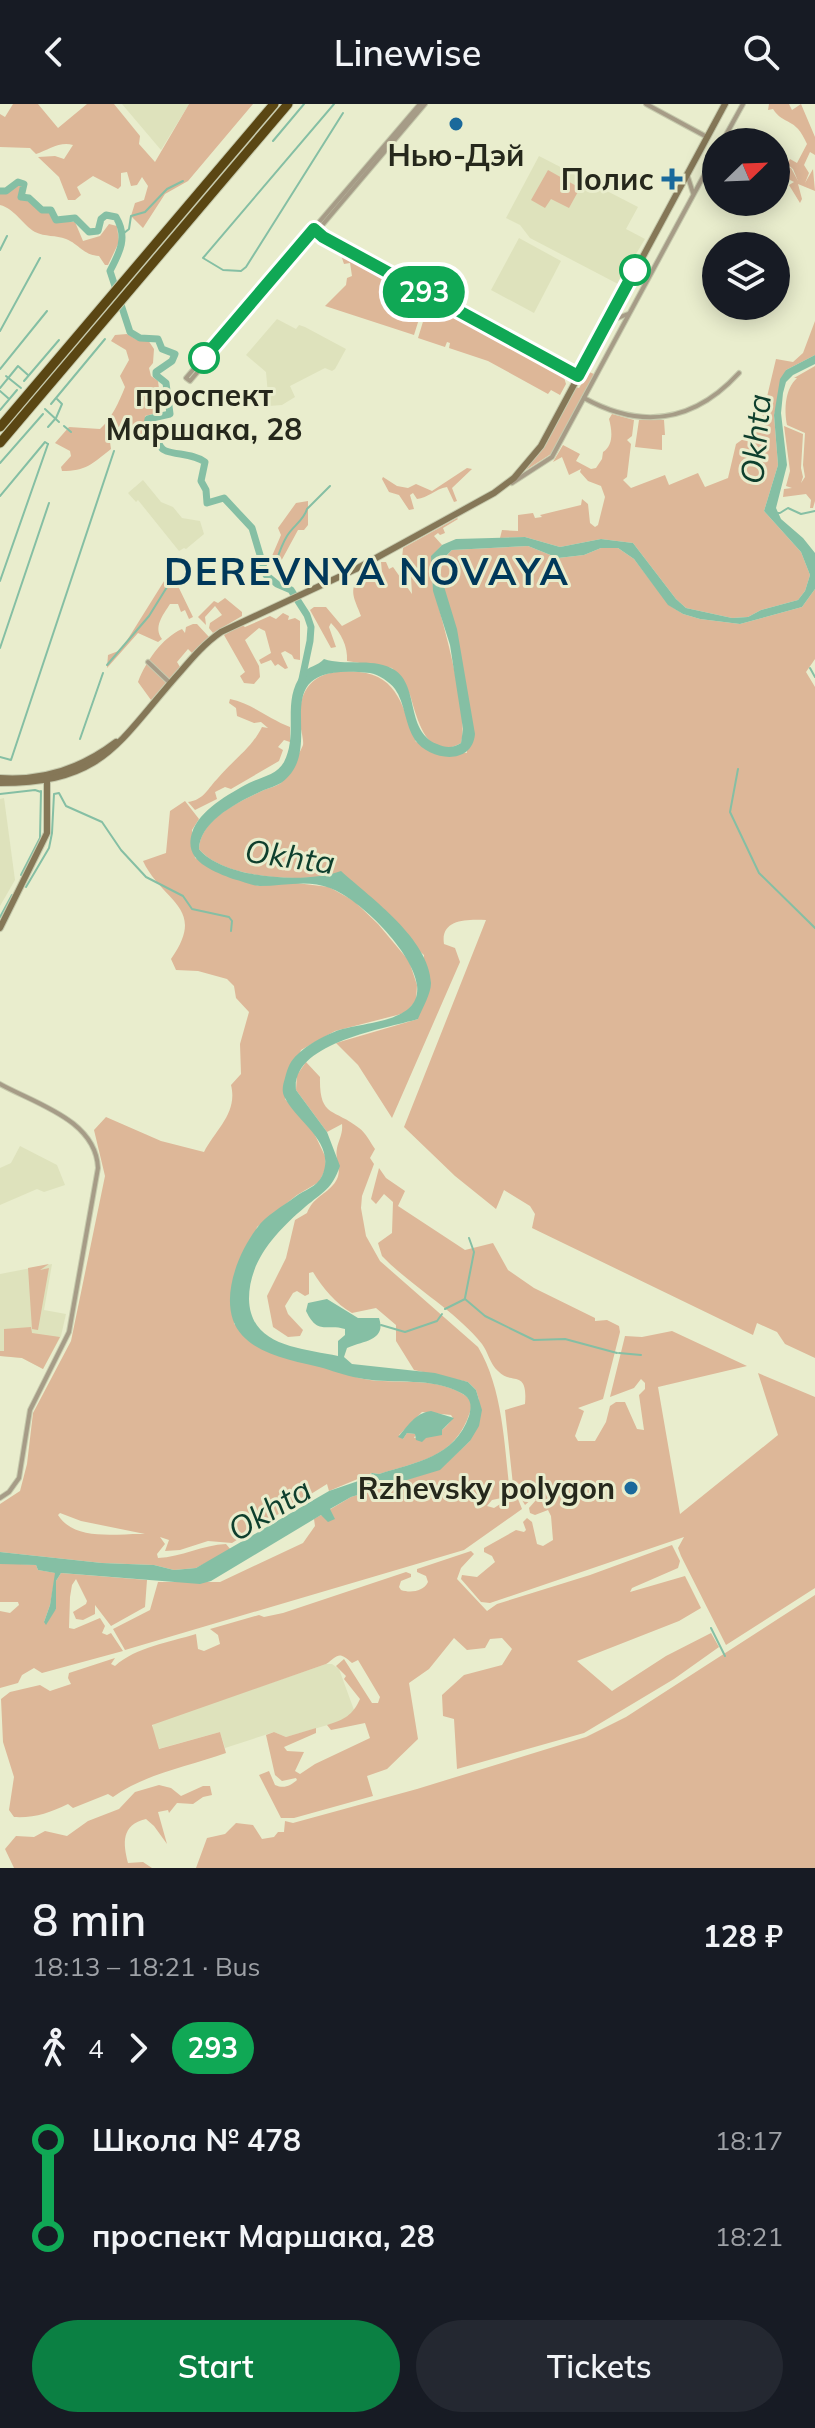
<!DOCTYPE html>
<html lang="en">
<head>
<meta charset="utf-8">
<style>
	:root { --surface:#171b24; --page:#242831; --text:#f1f3f6; --muted:#9ea1a6; --accent:#0b8043 }
	body { margin:0; font-family:Mulish,sans-serif; background:var(--page); color:var(--text); height:100vh; display:flex; flex-direction:column; font-size:30px; white-space:nowrap }
	* { box-sizing:border-box; margin:0 }
	p { font-size:26px; color:var(--muted) }
	.icon { flex:none; width:44px; height:44px; fill:none; stroke:currentColor; stroke-width:2; stroke-linecap:round; stroke-linejoin:round }
	.map { position:relative; height:1764px; overflow:hidden }
	.panel { display:flex; flex-direction:column; background:var(--surface); flex:1 }
	.panel>* { flex:none }
	.badge { padding:0 16px; border-radius:26px; font-size:28px; line-height:52px }
	.needle { width:52px; rotate:67deg }
	.controls { position:absolute; left:702px; top:24px; display:grid; gap:16px }
	.controls a { display:grid; place-items:center; width:88px; height:88px; border-radius:50%; background:var(--surface); box-shadow:0 4px 20px #0003; font-size:40px }
	.map>.badge { position:absolute; translate:-50% -50%; box-shadow:0 0 0 4px #fff }
	.legs { display:flex; align-items:center; gap:12px; height:88px; padding:0 32px; font-size:26px }
	.legs p { margin-inline-start:auto }
	.overview { display:flex; align-items:center; justify-content:space-between; height:136px; padding:0 32px }
	h1 { font-size:44px; font-weight:600; line-height:60px }
	.button { display:flex; gap:16px; margin-top:auto; padding:16px 32px }
	.button a { flex:1; height:92px; border-radius:48px; background:var(--accent); color:#fff; font-size:32px; font-weight:600; line-height:92px; text-align:center }
	.button a+a { background:var(--page); color:var(--text) }
	ul { padding:0 32px; list-style:none }
	li { display:flex; align-items:center; gap:28px; height:96px; font-size:30px }
	li i { display:grid; place-items:center; width:12px; height:100%; margin:0 10px; background:currentColor }
	li i::after { content:''; width:20px; height:20px; margin:-10px; border:6px solid; border-radius:50%; background:var(--surface) }
	li p { margin-inline-start:auto }
	li:first-child i { background:linear-gradient(#0000 50%,currentColor 0) }
	li:last-child i { background:linear-gradient(currentColor 50%,#0000 0) }
	header { display:flex; justify-content:space-between; align-items:center; height:104px; padding:0 32px; background:var(--surface); font-size:36px; font-weight:600 }
	.map>svg:first-child { display:block }
	.built { fill:#dee2bc }
	.green { fill:#ddb798; fill-rule:evenodd }
	.water { fill:#85bfa4 }
	.lines { fill:none; stroke-linecap:round; stroke-linejoin:round }
	.stream { stroke:#85bfa4; stroke-width:2 }
	.river { stroke:#85bfa4; stroke-width:7 }
	.street-casing { stroke:#c6caad; stroke-width:6 }
	.secondary-casing { stroke:#c6caad; stroke-width:8 }
	.highway-casing { stroke:#c6caad; stroke-width:11 }
	.street { stroke:#a69c87; stroke-width:4 }
	.secondary { stroke:#857757; stroke-width:6 }
	.highway { stroke:#5a4613; stroke-width:9 }
	.line-1-casing { stroke:#fff; stroke-width:18 }
	.line-1 { stroke:#10a855; stroke-width:12 }
	.poi-dot { fill:#1a699b; stroke:#e9edcd; stroke-width:3 }
	.stop-1-dot { fill:#fff; stroke:#10a855; stroke-width:4 }
	.labels { text-anchor:middle; dominant-baseline:central; stroke-width:6; stroke-linejoin:round; paint-order:stroke }
	.poi-label { font-size:30px; font-weight:bold; fill:#26281c; stroke:#e9edcd; text-anchor:end }
	.stop-label { font-size:30px; font-weight:bold; fill:#26281c; stroke:#e9edcd }
	.water-label { font-size:32px; font-style:italic; fill:#0e3f2d; stroke:#e9edcd }
	.district-label { font-size:38px; font-weight:bold; letter-spacing:2px; fill:#00385a; stroke:#e9edcd }
</style>
</head>
<body>
<header><svg class="icon" aria-label="back" viewBox="0 0 24 24"><path d="M15 5l-7 7 7 7"/></svg>Linewise<svg class="icon" aria-label="search" viewBox="0 0 24 24"><circle cx="10" cy="10" r="6"/><path d="M15 15l6 6"/></svg></header>
<div class="map">
<svg width="815" height="1764" viewBox="0 0 815 1764">
	<rect width="100%" height="100%" fill="#e9edcd"/>
	<!-- built -->
	<g class="built">
		<polygon points="122,0 189,0 161,46"/>
		<polygon points="539,52 638,103 626,125 645,135 618,180 530,134 520,121 506,114"/>
		<polygon points="519,134 561,157 534,209 491,186"/>
		<polygon points="277,215 296,225 299,221 305,223 346,245 335,265 332,267 325,264 290,282 295,293 282,301 269,302 266,268 246,251"/>
		<polygon points="143,376 161,398 173,403 182,414 200,417 204,430 186,445 184,444 179,447 138,396 136,398 128,389"/>
		<polygon points="4,694 15,776 0,802 0,695"/>
		<polygon points="20,1042 57,1061 65,1081 44,1088 37,1085 0,1101 0,1064 11,1059"/>
		<polygon points="52,1160 44,1206 66,1210 61,1232 43,1265 22,1254 0,1252 0,1170"/>
		<polygon points="326,1560 332,1560 339,1565 354,1606 345,1616 286,1633 274,1628 225,1644 220,1628 158,1645 152,1624 154,1619"/>
	</g>
	<!-- green -->
	<g class="green">
		<path d="M13,0H38L58,24L87,0H114L140,32L139,40L155,58L189,0H253L188,77L165,90L143,124L131,112L135,99L144,96L148,82L142,73L137,81L131,82L127,68L121,69V82L118,85L93,72L77,83L81,91L75,96H68L59,73L38,53L55,52L64,55L73,41C60,37 48,46 36,50L30,44L0,43V10L5,13Z"/>
		<path d="M769,0H789L792,6L801,0L815,33V51L810,48L804,61L809,69L805,79L813,65L815,87L798,80L802,95L800,99L789,81L794,78L786,74L781,62L791,64L798,77L793,65L787,60L790,55L797,59L807,40C795,12 784,22 773,5L768,6Z"/>
		<polygon points="548,66 580,84 569,104 551,95 545,104 531,96"/>
		<path d="M18,79L22,82L19,92C22,94 25,94 28,96C37,102 38,108 50,108L56,118H75L83,137L100,132L109,120L117,122L119,138L108,161H105L99,152C83,151 79,140 66,135C56,131 45,133 35,128C22,120 15,105 0,101V89L8,88Z"/>
		<polygon points="341,151 425,196 414,231 325,202 346,181 347,174 352,172 350,159 344,160"/>
		<polygon points="429,198 563,270 566,280 560,291 551,286 548,290 488,257 449,244 450,239 447,238 445,243 418,234"/>
		<path d="M815,217V251L786,266L774,311L778,361L764,407L801,448L810,471L805,487L798,496L761,506L748,513L732,514L686,504L676,495L633,439L601,435L560,443L525,433L500,434L502,426L518,427V411L533,409L535,414L542,413L540,411L581,401L582,395L588,400L590,419L595,423L598,421L605,393L601,382L588,377L580,368L581,365L569,371L562,353L553,358L563,341L580,350L576,357L591,365L596,364L602,355L603,348C614,341 612,326 609,315L612,310L634,316L632,332L627,336L631,340L627,373L623,376L631,384L665,371L669,381L698,369L705,383L728,374L736,340L757,325L761,318L776,255L793,258L803,249Z"/>
		<path d="M127,230L137,236H148L154,245L153,259L149,264L151,272L158,277L160,292L153,310L145,312L149,328L140,334L133,328L117,331L110,338L111,345C92,360 86,367 62,367L61,363L71,352L70,347L55,339L69,323L100,325C112,314 119,298 125,283L120,272L129,256L126,246L111,237L115,231Z"/>
		<path d="M815,262V397L813,404H810L811,396L806,390L783,393L784,385L792,384L786,382L790,367L784,322L803,330L801,364L803,373L801,379L805,373L803,361L805,329L787,321C784,305 785,285 797,274H794Z"/>
		<polygon points="589,268 594,270 551,350 526,366 543,343 576,283 579,284"/>
		<polygon points="639,316 664,316 665,331 662,331 662,346 635,343"/>
		<path d="M467,364L472,365L452,384L457,397L454,398L447,383C435,385 428,394 417,395L413,389L410,391L414,405L409,406L399,391L389,388L382,375L383,373L397,382L408,384L416,380L432,387Z"/>
		<polygon points="308,397 308,421 304,426 298,426 279,461 269,459 281,431 278,424 296,399"/>
		<path d="M457,414L458,415L443,424L445,429L440,431L438,429L434,432L442,441L432,452C432,464 431,478 435,490C443,518 470,615 461,639C426,659 417,613 410,591C406,581 398,573 392,564L347,557C348,542 341,529 331,519L329,523L336,543L331,544L310,506L314,503H326L342,522L361,512C357,500 349,489 356,478H365L382,469L381,458H386L389,465L393,463L412,490L410,457L402,455L403,444Z"/>
		<path d="M528,442L558,454L584,451L601,444H618L634,455L669,501L683,510L700,515L740,520L802,503L815,485V555L806,568L815,583V1254L785,1240L777,1228L757,1219L753,1231L532,1124L535,1110L530,1102L504,1086L496,1105L455,1072L404,1023L486,816C467,815 440,815 444,840L455,844L460,858L392,1014L358,961L336,939L418,915L424,851L331,771C296,778 222,774 199,745C200,715 240,697 264,686C269,684 277,682 281,679C285,675 301,647 303,641C304,635 300,624 300,617C298,577 322,564 359,568C399,572 403,605 416,638L467,649L445,490C440,471 437,461 452,446Z"/>
		<path d="M166,474L177,480L193,513L189,515L185,506L181,508L178,500H170C163,511 153,523 162,535L158,538L138,529L107,564L108,551L121,546Z"/>
		<polygon points="225,494 242,508 242,512 213,529 209,524 210,519 222,511 215,502 205,513 206,521 198,513 214,497 218,499"/>
		<polygon points="283,509 289,512 288,516 295,514 300,517 300,556 294,555 292,551 285,547 281,549 288,564 285,565 278,560 275,562 271,556 261,560 259,556 271,549 265,527 259,524 245,536 259,562 260,573 254,580 244,579 240,572 245,568 224,531 242,521 245,523 270,512 276,515"/>
		<path d="M193,520H197L209,533L192,549L188,545L177,558L180,563L151,596L138,578C146,557 162,534 182,525L185,529L186,523Z"/>
		<path d="M230,595C253,600 269,615 290,623V638L284,636L278,643L283,646L279,657L231,685L225,683L215,688L217,695L195,706L188,698C204,696 208,684 218,674C233,656 251,645 262,623L268,624L261,618L254,619L237,612L236,604L229,599Z"/>
		<path d="M185,697L199,715L192,726L195,754L258,782L288,778L329,783L354,797L378,820L409,857L417,881L416,897L405,909L335,927L301,946L285,995L313,1027L325,1052L326,1064L319,1078L297,1091L257,1123L234,1220C264,1233 294,1246 324,1259C337,1264 351,1273 364,1275C395,1281 431,1272 461,1289C469,1293 473,1299 470,1308C455,1354 420,1357 379,1370L372,1369L329,1387L327,1380L232,1439L208,1437L180,1446L165,1447L169,1436L160,1433L165,1440L157,1450L158,1454C181,1453 203,1441 226,1440L231,1446L196,1464L174,1466L154,1461L102,1459L0,1448V1400L20,1387L27,1360L33,1309L71,1237L105,1072L94,1026L106,1013L161,1037L204,1048C216,1025 238,1009 231,981L241,970L240,940L249,908L236,894L234,882L227,875L198,867L176,866L171,855C208,803 162,798 143,757L166,749L170,707ZM422,1308L451,1311L453,1314C442,1329 433,1334 414,1334L416,1330L407,1329L403,1335L399,1331ZM60,1409L81,1417L145,1430C117,1429 75,1438 58,1411Z"/>
		<path d="M306,958L320,973C319,1014 334,1004 359,1024C366,1029 370,1038 375,1045L370,1054L374,1060L362,1092L361,1104L366,1132L380,1157L478,1243C503,1285 504,1340 510,1388L506,1393L492,1396L487,1402L494,1404L516,1390L522,1405L464,1446L125,1546L113,1525L150,1506L158,1478H220L303,1439L315,1422L314,1415L321,1411L334,1414L329,1406L351,1393L440,1365L470,1337L479,1296L476,1286L468,1278L414,1266L396,1237V1221L376,1204L352,1209C336,1200 322,1183 313,1168L309,1169V1190L305,1192L297,1187L293,1189L285,1202L288,1210L303,1226L300,1232L288,1233L273,1223L267,1192L286,1154L295,1116L307,1109C313,1094 323,1092 333,1081C345,1067 334,1058 337,1044C339,1035 343,1030 342,1020L327,1028L296,986L297,971Z"/>
		<path d="M379,1064L386,1074L405,1087L398,1102L465,1146L493,1139L508,1166L534,1184L595,1214V1217L607,1216L619,1222L620,1228L603,1295L578,1304L584,1307L575,1332L578,1337H595L606,1318L610,1302L616,1298H625L637,1325L644,1326L639,1291L645,1285V1279L641,1275L634,1284L610,1293L625,1232L642,1233L672,1227L747,1262L658,1283L680,1410L778,1331L758,1269L815,1293V1484L726,1541L681,1452L678,1444L684,1433L490,1499L481,1498L461,1475L462,1471L477,1473L495,1458L492,1452L484,1448V1444L516,1426L524,1428L526,1426L523,1418L527,1414L532,1418L537,1440L543,1442L553,1436L551,1412L548,1406L535,1411L530,1409L529,1404L536,1396L533,1394L525,1401L513,1381L505,1306L525,1300C528,1264 512,1282 498,1267C490,1260 488,1248 482,1240C456,1207 412,1183 382,1152L378,1139L392,1129L393,1098L384,1090L376,1100L371,1095Z"/>
		<polygon points="49,1160 40,1166 49,1164 38,1226 32,1225 28,1164"/>
		<polygon points="31,1223 32,1229 60,1233 43,1265 22,1254 0,1252 0,1247 4,1247 4,1225"/>
		<path d="M672,1441L680,1457L678,1464L632,1484L630,1488L685,1472L701,1504L679,1517L577,1557L612,1587L666,1552L711,1529L719,1543L674,1575L584,1629L457,1665L454,1615L443,1612L442,1591L464,1571L502,1561L512,1545L502,1534L490,1535L485,1544L467,1546L454,1534L429,1565L409,1579L418,1635L387,1665L367,1672L373,1692L294,1714H281L259,1671L269,1667L275,1681C284,1685 290,1682 297,1676L296,1674L282,1677L275,1671L266,1631L274,1628L286,1633L316,1624V1629L284,1643L287,1647L304,1648L295,1667L300,1670L315,1660L370,1634L365,1619L331,1626L327,1621C344,1616 353,1611 360,1595L344,1575L346,1572L336,1562L344,1555L372,1599H378L380,1593L358,1556L352,1559C338,1546 338,1552 326,1560L152,1621L159,1645L220,1628L226,1649C187,1663 147,1669 113,1693L108,1690L73,1704L68,1700C49,1709 35,1714 14,1713L9,1706L14,1673L3,1638L1,1595L10,1588L40,1581L50,1587L71,1580L68,1574L69,1569L115,1554L111,1560L115,1562C136,1543 170,1538 196,1530L198,1545L204,1547L220,1540L218,1531L210,1525L259,1511L264,1513L283,1509L406,1468L411,1470V1473L401,1477L399,1483L401,1486C410,1489 423,1488 428,1478L426,1472L417,1468V1465L471,1447L474,1450L461,1464L457,1475L487,1507L497,1500L590,1471Z"/>
		<polygon points="6,1459 36,1461 38,1466 56,1469 50,1501 44,1518 56,1505 56,1477 61,1469 147,1476 145,1503 111,1522 95,1501 95,1510 83,1516 76,1515 73,1508 86,1500 87,1497 76,1475 72,1481 70,1493 69,1524 74,1525 100,1514 105,1522 102,1529 107,1531 111,1529 123,1547 42,1569 34,1564 22,1571 18,1579 0,1584 0,1507 10,1509 19,1501 18,1498 0,1498 0,1460"/>
		<polygon points="815,1491 815,1764 196,1764 207,1734 225,1730 236,1719 253,1721 262,1735 274,1733 278,1728 284,1728 285,1717 293,1719 417,1685 586,1633 626,1613"/>
		<path d="M159,1681L171,1684L181,1692L203,1682H210L212,1691L203,1693L193,1700L177,1699L169,1709L168,1706L158,1708L167,1740L154,1722L146,1715C121,1721 123,1739 128,1759L143,1758L152,1764H14L5,1745L16,1732L34,1733L45,1727L67,1732L88,1717L119,1705L135,1688Z"/>
	</g>
	<!-- water -->
	<g class="water">
		<path d="M815,251V260L793,271L786,278L783,289L781,309L787,361L776,404L781,415L803,434L815,449V485L802,503L740,520L700,515L683,510L668,501L634,455L618,444H601L584,451L558,454L528,442L452,446L444,454L439,466L457,525L475,630C472,663 429,656 415,636C405,621 405,599 395,585C390,578 378,570 370,569C253,556 333,642 281,679C276,682 269,684 264,686C240,697 200,716 199,745C223,775 307,780 341,767C372,795 429,835 431,879C431,890 422,905 418,915C384,925 291,939 296,986L327,1028L340,1062C332,1085 323,1088 305,1103C277,1127 249,1156 249,1195C250,1243 302,1244 338,1252V1237L345,1231V1225C327,1219 318,1232 306,1207L308,1199L327,1195L358,1214H379C387,1237 362,1237 347,1244L344,1253L352,1260L435,1269L468,1278L476,1286L482,1306L479,1322L470,1337L440,1366L351,1393L330,1405L335,1415L328,1418L321,1411L211,1477L200,1480L61,1469L56,1477V1505L46,1521L44,1518L50,1501L55,1469L38,1466L36,1461L0,1460V1448L102,1459L154,1461L174,1466L196,1464L329,1387L364,1375L372,1369L379,1370C416,1358 455,1353 469,1312C472,1301 471,1294 461,1289C432,1273 395,1280 364,1275C350,1273 336,1268 323,1264C293,1256 245,1250 233,1216C223,1187 239,1148 257,1124C265,1112 283,1102 295,1093C304,1086 317,1083 322,1072C337,1039 297,1018 285,994C281,987 283,981 285,974C288,963 290,957 298,950C307,941 322,933 334,928C359,917 422,921 417,881C413,848 360,795 330,784C308,775 283,782 260,782C252,782 242,777 233,775C213,767 183,757 192,729C199,706 229,690 249,679C261,673 277,671 284,658C299,629 281,597 302,570C308,562 318,562 324,555C345,562 370,554 391,564C421,578 404,627 437,640C446,644 453,644 461,639L463,625L450,541L433,487L431,452L442,441L456,435L525,433L560,443L601,435L633,439L676,495L686,504L732,514L748,513L761,506L798,496L805,487L810,471L801,448L764,407L778,361L774,311L780,275L786,266Z"/>
		<path d="M431,1307L454,1314L442,1326V1331L426,1334L422,1338L416,1336L415,1330L407,1329L403,1335L398,1333C408,1322 415,1309 431,1307Z"/>
	</g>
	<g class="lines">
		<!-- stream -->
		<g class="stream">
			<polyline points="334,0 203,154 223,166 241,167 246,163 343,9"/>
			<polyline points="273,37 304,0"/>
			<polyline points="124,129 129,125 131,112 145,108 167,85 183,77"/>
			<polyline points="0,146 7,132"/>
			<polyline points="0,227 40,154"/>
			<polyline points="0,265 47,207"/>
			<polyline points="6,272 21,284"/>
			<polyline points="24,277 59,236"/>
			<polyline points="0,284 18,262 28,271"/>
			<polyline points="0,287 8,294"/>
			<polyline points="51,300 105,235"/>
			<polyline points="45,305 59,318"/>
			<polyline points="0,306 17,286"/>
			<polyline points="64,322 71,328"/>
			<polyline points="48,323 56,314 62,300 57,295"/>
			<polyline points="0,359 43,310"/>
			<polyline points="0,392 45,338 48,340"/>
			<polyline points="776,409 780,409 788,404 801,410 815,407"/>
			<polyline points="0,477 48,340"/>
			<path d="M291,486C288,475 281,468 276,458C279,449 282,440 287,432C293,422 304,416 307,405L330,382"/>
			<polyline points="0,544 49,399"/>
			<polyline points="107,561 149,512 167,483"/>
			<polyline points="810,564 815,573"/>
			<polyline points="80,635 103,569"/>
			<polyline points="0,653 11,656 114,347"/>
			<polyline points="738,665 730,708 759,769 815,824"/>
			<polyline points="0,690 35,686 41,688"/>
			<polyline points="21,771 40,734 41,687"/>
			<polyline points="26,783 49,744 52,729 54,690 59,689 66,702 102,718 121,746 146,773 183,792 192,805 229,813 232,817 231,827"/>
			<polyline points="0,813 12,791"/>
			<polyline points="465,1194 474,1148 469,1134"/>
			<polyline points="445,1205 465,1195 485,1212 534,1236 565,1235 617,1249"/>
			<polyline points="381,1221 405,1228 437,1217 442,1210"/>
			<polyline points="619,1249 641,1251"/>
			<polyline points="711,1524 725,1552"/>
		</g>
		<!-- river -->
		<path class="river" d="M0,87H6L18,78L24,80L21,93L29,94L42,106H51L56,116L75,114L89,128L98,127L101,115L106,111L116,113C128,133 120,148 110,167L130,228L140,234L158,235L162,245L175,250L172,257L156,268V271L166,279L170,310L148,315L147,321C159,330 156,344 166,347C178,351 194,350 205,358L201,377L206,386L207,399L224,394L252,424L266,471L277,480L291,486L307,511L311,523L310,537L302,575"/>
		<!-- street casing -->
		<g class="street-casing">
			<g id="street">
				<polyline points="420,0 186,274 190,277 425,0"/>
				<polyline points="646,0 707,33"/>
				<polyline points="722,38 743,0"/>
				<polyline points="687,70 693,89"/>
				<polyline points="316,127 323,133 578,271"/>
				<polyline points="610,217 628,210"/>
				<path d="M584,294C642,326 694,318 739,269"/>
				<polyline points="512,379 552,353 716,49"/>
				<polyline points="148,558 170,579"/>
				<path d="M0,980C36,1000 96,1016 98,1064L69,1228L30,1306L19,1374L9,1388L0,1394"/>
			</g>
		</g>
		<!-- secondary casing -->
		<g class="secondary-casing">
			<g id="secondary">
				<path d="M0,674C43,677 82,664 116,638"/>
				<path d="M0,679C106,679 118,637 181,567C193,553 205,539 221,528L356,465L494,389L514,374L541,342L725,0"/>
				<polyline points="0,824 47,729 47,671"/>
			</g>
		</g>
		<!-- highway casing -->
		<g class="highway-casing">
			<g id="highway">
				<polyline points="0,323 274,0"/>
				<polyline points="0,339 288,0"/>
			</g>
		</g>
		<!-- street -->
		<use href="#street" class="street"/>
		<!-- secondary -->
		<use href="#secondary" class="secondary"/>
		<!-- highway -->
		<use href="#highway" class="highway"/>
	</g>
	<g class="lines">
		<!-- line-1 casing -->
		<g class="line-1-casing">
			<polyline id="line-1" points="204,254 314,125 323,133 578,272 635,166"/>
		</g>
		<!-- line-1 -->
		<use href="#line-1" class="line-1"/>
	</g>
	<!-- markers -->
	<g class="poi-dot">
		<circle cx="456" cy="20" r="8"/>
		<path d="M668 63h8v8h8v8h-8v8h-8v-8h-8v-8h8z"/>
		<circle cx="631" cy="1384" r="8"/>
	</g>
	<g class="stop-1-dot">
		<circle cx="635" cy="166" r="14"/>
		<circle cx="204" cy="254" r="14"/>
	</g>
	<g class="labels">
		<!-- poi labels -->
		<g class="poi-label">
			<text x="456" y="51" text-anchor="middle">Нью-Дэй</text>
			<text x="654" y="75">Полис</text>
			<text x="615" y="1384">Rzhevsky polygon</text>
		</g>
		<!-- stop labels -->
		<g class="stop-label">
			<text x="204" y="291">проспект<tspan x="204" dy="34">Маршака, 28</tspan></text>
		</g>
		<!-- water labels -->
		<g class="water-label">
			<text transform="translate(755 335) rotate(-85)">Okhta</text>
			<text transform="translate(290 752) rotate(8)">Okhta</text>
			<text transform="translate(269 1405) rotate(-31)">Okhta</text>
		</g>
		<!-- district labels -->
		<g class="district-label">
			<text x="367" y="467">DEREVNYA NOVAYA</text>
		</g>
	</g>
</svg>
<div class="controls">
<a><svg class="needle" viewBox="-14 -14 28 28"><path d="M0-13l5 13h-10z" fill="#e53935"/><path d="M0 13l5-13h-10z" fill="#9ea1a6"/></svg></a>
<a><svg class="icon" aria-label="layers" viewBox="0 0 24 24"><path d="M12 4l9 5-9 5-9-5zM3 14l9 5 9-5"/></svg></a>
</div>
<b class="badge" style="left:424px;top:188px;background:#10a855;color:#fff">293</b>
</div>
<section class="panel">
<div class="overview"><div><h1>8 min</h1><p>18:13 – 18:21 · Bus</p></div><b>128 ₽</b></div>
<div class="legs"><svg class="icon" aria-label="walk" viewBox="0 0 24 24"><circle cx="13" cy="4" r="2"/><path d="M13 8l-2 6 4 7M11 14l-3 7M7 12l3-4h3l4 4"/></svg>4<svg class="icon" aria-label="forward" viewBox="0 0 24 24"><path d="M9 5l7 7-7 7"/></svg><b class="badge" style="background:#10a855;color:#fff">293</b></div>
<ul>
<li><i style="color:#10a855"></i><b>Школа № 478</b><p>18:17</p></li>
<li><i style="color:#10a855"></i><b>проспект Маршака, 28</b><p>18:21</p></li>
</ul>
<div class="button"><a>Start</a><a>Tickets</a></div>
</section>
</body>
</html>
